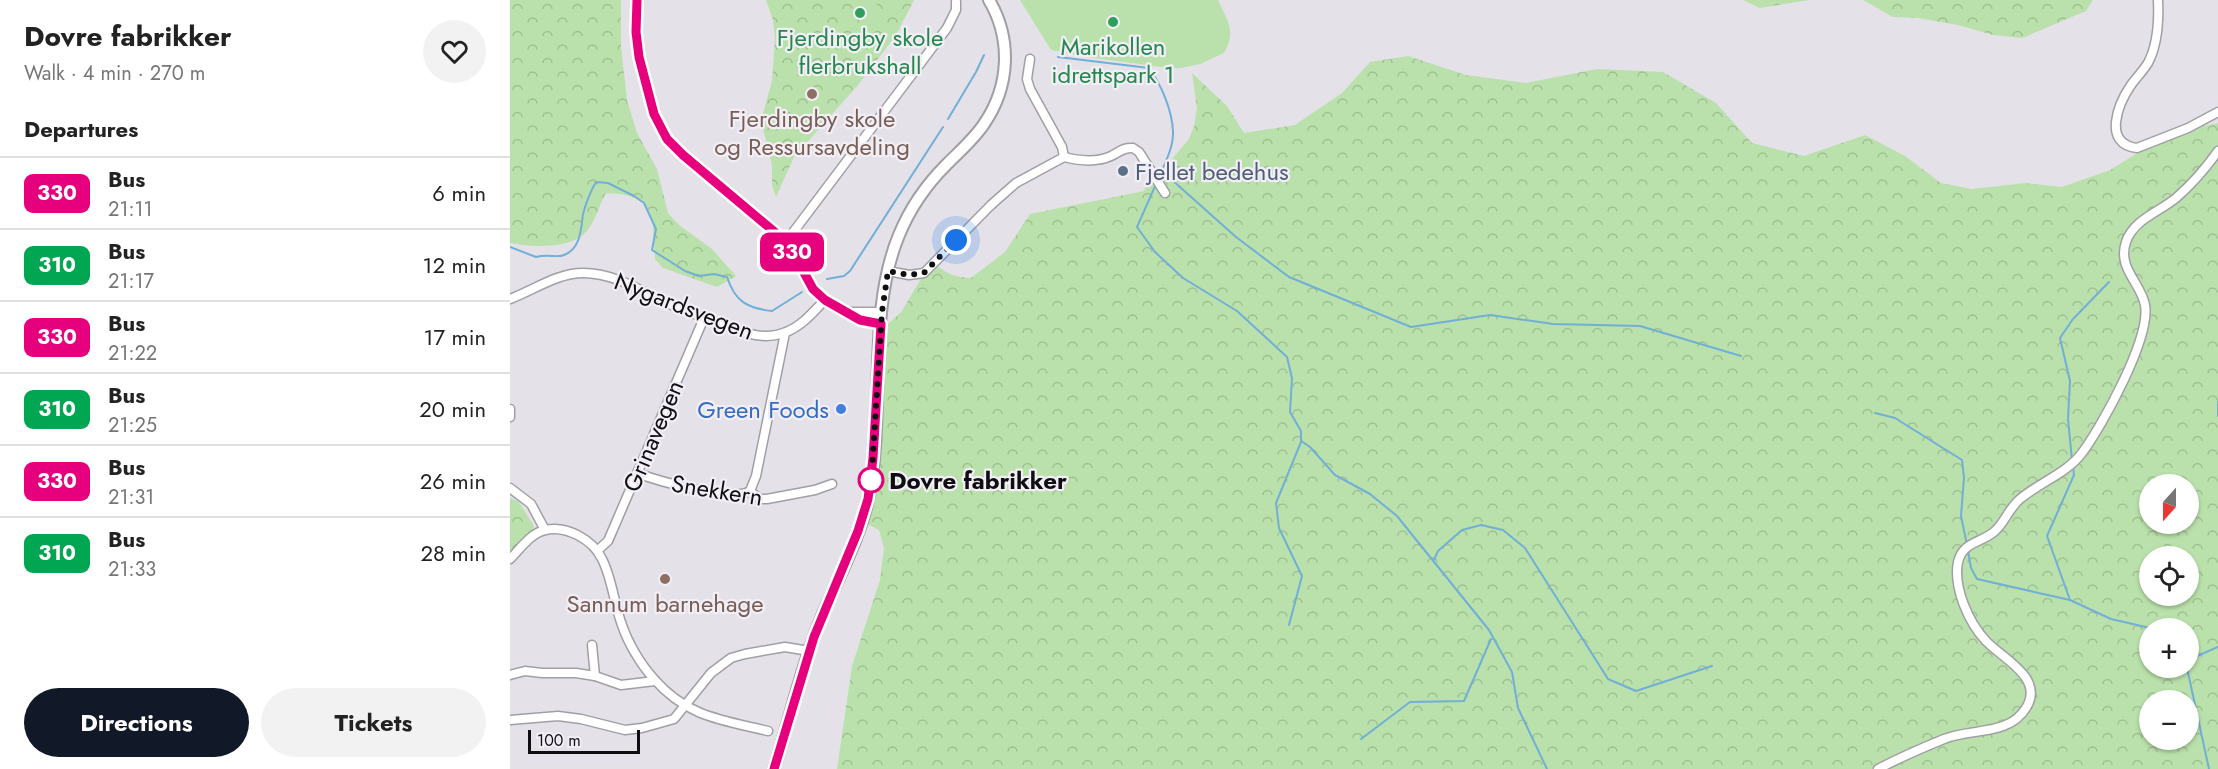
<!DOCTYPE html>
<html lang="en">
<head>
<meta charset="utf-8">
<style>
	:root { --surface:#fff; --page:#f2f2f2; --text:#222; --muted:#767676; --line:#e0e0e0; --accent:#111827 }
	body { margin:0; font-family:Jost,sans-serif; background:var(--page); color:var(--text); height:100vh; display:flex; flex-direction:column; font-size:22px; white-space:nowrap }
	* { box-sizing:border-box; margin:0 }
	p { font-size:20px; color:var(--muted) }
	.icon { flex:none; width:33px; height:33px; fill:none; stroke:currentColor; stroke-width:2; stroke-linecap:round; stroke-linejoin:round }
	.map { position:relative; flex:1; overflow:hidden }
	.panel { display:flex; flex-direction:column; background:var(--surface); width:510px }
	.panel>* { flex:none }
	.badge { padding:0 12px; border-radius:9px; font-size:21px; line-height:39px }
	.needle { width:39px; rotate:201deg }
	.buttons { position:absolute; left:1629px; top:474px; display:grid; gap:12px }
	.buttons a { display:grid; place-items:center; width:60px; height:60px; border-radius:50%; background:var(--surface); box-shadow:0 2px 4px #0004; font-size:30px }
	.scale { position:absolute; left:18px; bottom:15px; width:112px; box-sizing:border-box; padding-left:6px; border:3px solid #0f0e11; border-top:0; font-size:16px; line-height:21px; white-space:nowrap; color:#0f0e11; -webkit-text-stroke:4px #f1eef6; paint-order:stroke }
	.you { position:absolute; width:30px; height:30px; margin:-15px; border:4px solid #fff; border-radius:50%; background:#1a73e8; box-shadow:0 0 0 9px #1a73e833 }
	.map>.badge { position:absolute; translate:-50% -50%; box-shadow:0 0 0 3px #fff }
	h2 { padding:0 24px; font-size:22px; line-height:54px }
	.round { display:grid; place-items:center; flex:none; width:63px; height:63px; border-radius:32px; background:var(--page) }
	.head { display:flex; align-items:center; justify-content:space-between; height:102px; padding:0 24px }
	h1 { font-size:28px; font-weight:700; line-height:45px }
	.cta { display:flex; gap:12px; margin-top:auto; padding:12px 24px }
	.cta a { flex:1; height:69px; border-radius:36px; background:var(--accent); color:#fff; font-size:24px; font-weight:700; line-height:69px; text-align:center }
	.cta a+a { background:var(--page); color:var(--text) }
	ul { padding:0; list-style:none }
	li { display:flex; align-items:center; gap:18px; height:72px; padding:0 24px; border-top:2px solid var(--line) }
	li div { flex:1 }
	li b { display:block; font-size:22px }
	li em { font-style:normal }
	li .badge { min-width:66px; font-weight:700; text-align:center }
	main { display:flex; flex:1; min-height:0 }
	.map>svg:first-child { display:block }
	.forest { fill:url(#forest-crowns); fill-rule:evenodd }
	.park { fill:#bae1ab }
	.lines { fill:none; stroke-linecap:round; stroke-linejoin:round }
	.stream { stroke:#72afd6; stroke-width:2 }
	.minor-casing { stroke:#a19fa6; stroke-width:11 }
	.major-casing { stroke:#a19fa6; stroke-width:14 }
	.minor { stroke:#fff; stroke-width:8 }
	.major { stroke:#fff; stroke-width:10 }
	.line-casing { stroke:#fff; stroke-width:14 }
	.line { stroke:#e6007e; stroke-width:9 }
	.walk { stroke:#0f0e11; stroke-width:6; stroke-dasharray:0 10.8 }
	.leisure-dot { fill:#2e9e5b; stroke:#f1eef6; stroke-width:2 }
	.education-dot { fill:#8d6e63; stroke:#f1eef6; stroke-width:2 }
	.service-dot { fill:#5c6f8a; stroke:#f1eef6; stroke-width:2 }
	.shop-dot { fill:#3f7fe0; stroke:#f1eef6; stroke-width:2 }
	.stop-dot { fill:#fff; stroke:#e6007e; stroke-width:3 }
	.labels { text-anchor:middle; dominant-baseline:central; stroke-width:4.5; stroke-linejoin:round; paint-order:stroke }
	.leisure-label { font-size:24px; fill:#27864d; stroke:#f1eef6 }
	.education-label { font-size:24px; fill:#785e54; stroke:#f1eef6 }
	.service-label { font-size:24px; fill:#4e5e75; stroke:#f1eef6; text-anchor:start }
	.street-label { font-size:24px; fill:#0f0e11; stroke:#f1eef6 }
	.shop-label { font-size:24px; fill:#366cbe; stroke:#f1eef6; text-anchor:end }
	.stop-label { font-size:24px; font-weight:bold; fill:#0f0e11; stroke:#f1eef6; text-anchor:start }
</style>
</head>
<body>
<main>
<section class="panel">
<div class="head"><div><h1>Dovre fabrikker</h1><p>Walk · 4 min · 270 m</p></div><a class="round"><svg class="icon" aria-label="heart" viewBox="0 0 24 24"><path d="M12 20l-8-8c-3-5 5-10 8-4 3-6 11-1 8 4z"/></svg></a></div>
<h2>Departures</h2>
<ul>
<li><span class="badge" style="background:#e6007e;color:#fff">330</span><div><b>Bus</b><p>21:11</p></div><em>6 min</em></li>
<li><span class="badge" style="background:#00a651;color:#fff">310</span><div><b>Bus</b><p>21:17</p></div><em>12 min</em></li>
<li><span class="badge" style="background:#e6007e;color:#fff">330</span><div><b>Bus</b><p>21:22</p></div><em>17 min</em></li>
<li><span class="badge" style="background:#00a651;color:#fff">310</span><div><b>Bus</b><p>21:25</p></div><em>20 min</em></li>
<li><span class="badge" style="background:#e6007e;color:#fff">330</span><div><b>Bus</b><p>21:31</p></div><em>26 min</em></li>
<li><span class="badge" style="background:#00a651;color:#fff">310</span><div><b>Bus</b><p>21:33</p></div><em>28 min</em></li>
</ul>
<div class="cta"><a>Directions</a><a>Tickets</a></div>
</section>
<div class="map">
<svg width="1708" height="769" viewBox="0 0 1708 769">
	<defs>
		<pattern id="forest-crowns" width="20" height="18" patternUnits="userSpaceOnUse" patternTransform="scale(1.5)"><rect width="20" height="18" fill="#bae1ab"/><path d="M2 6a3 3 0 1 1 6 0M12 15a3 3 0 1 1 6 0" fill="none" stroke="#9fc092"/></pattern>
	</defs>
	<rect width="100%" height="100%" fill="#e4e1e9"/>
	<!-- forest -->
	<g class="forest">
		<path d="M0,0H111V46L117,100L127,133L147,169L158,213L169,225L202,249L226,276L207,287L153,268L145,259C142,216 148,195 96,193C89,205 86,220 77,231C61,250 21,247 0,243Z"/>
		<polygon points="256,0 404,0 386,35 348,85 284,157 266,197 262,185 262,165 251,121 262,81 265,39 263,20"/>
		<polygon points="1233,0 1300,0 1250,8"/>
		<polygon points="1353,0 1583,0 1576,11 1512,38 1483,35 1448,25 1408,18 1383,17"/>
		<path d="M898,56L956,75L1016,83L1087,69L1153,72L1206,103L1242,143L1294,156L1355,135L1395,156L1431,183L1462,189L1515,183L1552,187L1600,170L1642,144L1694,126L1708,123V769H327L342,666L370,580L374,548L369,530L349,520L361,467L359,433L364,337L392,311L417,268L424,263C436,274 445,277 461,278L495,252L520,214L634,191L640,176L651,172L679,139L684,126L687,108L682,73L717,106L734,133L785,125L832,93L860,62ZM1640,484H1678V524H1640ZM1640,556H1678V596H1640ZM1640,628H1678V668H1640ZM1640,700H1678V740H1640Z"/>
		<polygon points="0,498 9,502 24,526 20,539 0,563"/>
	</g>
	<!-- park -->
	<g class="park">
		<polygon points="358,0 361,0 371,8 353,31 347,27 352,21 340,11 344,6 350,10"/>
		<path d="M510,0H708C717,20 727,32 714,53L690,64L671,68H659L584,58L541,50Z"/>
	</g>
	<g class="lines">
		<!-- stream -->
		<g class="stream">
			<path d="M548,57L639,68C651,84 662,110 663,131C664,146 655,163 649,177"/>
			<polyline points="438,119 466,72 474,55"/>
			<polyline points="652,171 726,237 779,277 901,327 980,315 1043,324 1130,326 1231,356"/>
			<polyline points="646,184 627,227 645,252 673,278 727,311 777,357 782,378 780,412 791,431 791,441 800,447 825,475 860,494 887,516 979,630 1002,672 1008,708 1037,769"/>
			<path d="M0,247L26,257C37,254 48,258 54,255C71,249 71,228 73,214C76,203 80,192 86,182L98,183L124,196L134,203L146,229L142,250L175,271L189,276L204,274L217,277C225,301 236,308 262,311L292,292"/>
			<polyline points="317,279 334,276 340,271 433,127"/>
			<polyline points="1708,402 1708,416"/>
			<polyline points="1365,413 1385,418 1452,460 1454,478 1451,516 1457,545"/>
			<polyline points="1562,460 1558,419 1560,381 1550,338 1563,319 1599,282"/>
			<polyline points="1458,551 1461,568 1467,579 1560,600 1601,619 1640,628"/>
			<polyline points="924,560 928,551 952,530 971,525 993,530 1015,548 1098,679 1126,691 1202,666"/>
			<polyline points="1560,600 1537,536 1564,475 1563,466"/>
			<polyline points="779,625 792,576 769,528 766,503 791,442"/>
			<polyline points="1678,660 1708,647"/>
			<polyline points="1677,668 1699,769"/>
			<polyline points="851,739 900,702 954,701 981,639"/>
		</g>
		<!-- minor casing -->
		<g class="minor-casing">
			<g id="minor">
				<polyline points="127,0 126,32 129,57 144,114 157,139 173,155 267,234 285,256 303,289 315,300 350,320 371,324"/>
				<path d="M1648,0C1649,21 1648,44 1638,63C1633,71 1626,78 1621,85C1608,104 1592,144 1627,148L1678,128L1708,112"/>
				<polyline points="520,59 517,79 520,89 552,147 554,157"/>
				<path d="M554,157C570,161 586,163 601,156C609,152 614,147 623,148L629,152L655,193"/>
				<polyline points="275,243 437,28 446,10 446,2"/>
				<polyline points="378,271 399,275 414,273 481,205 506,183 554,157"/>
				<path d="M0,299C24,290 47,273 73,273C103,273 128,289 154,302C174,310 194,318 214,325C235,333 254,341 276,332C292,326 303,312 315,300"/>
				<polyline points="337,312 372,312"/>
				<polyline points="0,409 0,417"/>
				<path d="M127,473C148,481 223,502 240,491"/>
				<polyline points="0,488 21,504 35,530"/>
				<polyline points="240,491 246,476 275,333"/>
				<polyline points="240,491 250,499 257,499 305,490 322,484"/>
				<polyline points="88,550 98,541 194,318"/>
				<path d="M0,559C10,549 21,533 35,530C57,525 83,540 92,559C102,578 104,604 112,625C118,643 131,665 144,679C177,717 212,720 258,731"/>
				<polyline points="82,645 85,676"/>
				<polyline points="0,675 15,671 32,673 66,673 85,676 111,685 145,681"/>
				<polyline points="0,720 48,716 71,719 115,730 132,728 164,719 201,673 221,658 235,654 275,647 299,651"/>
				<path d="M1368,769C1389,758 1412,748 1434,739C1461,728 1499,736 1516,708C1535,678 1493,659 1476,641C1459,623 1443,588 1448,562C1453,541 1472,543 1485,531C1495,522 1499,508 1510,499C1530,482 1556,474 1572,453C1592,426 1641,338 1635,305C1631,283 1607,268 1616,242C1623,220 1649,212 1666,198C1681,185 1696,168 1708,151"/>
			</g>
		</g>
		<!-- major casing -->
		<g class="major-casing">
			<path id="major" d="M264,769C279,722 290,672 308,626C324,586 349,541 358,500C376,416 356,314 389,235C400,208 417,184 437,164C450,151 464,139 474,124C500,86 502,39 479,0"/>
		</g>
		<!-- minor -->
		<use href="#minor" class="minor"/>
		<!-- major -->
		<use href="#major" class="major"/>
	</g>
	<g class="lines">
		<!-- line casing -->
		<g class="line-casing">
			<polyline id="line" points="127,0 126,32 129,57 144,114 157,139 173,155 267,234 285,256 303,289 315,300 350,320 371,324 363,458 358,499 348,531 304,637 264,769"/>
		</g>
		<!-- line -->
		<use href="#line" class="line"/>
		<!-- walk -->
		<polyline class="walk" points="361,480 361,486 372,312 378,271 399,275 414,273 446,240"/>
	</g>
	<!-- markers -->
	<g class="leisure-dot">
		<circle cx="350" cy="13" r="6"/>
		<circle cx="603" cy="22" r="6"/>
	</g>
	<g class="education-dot">
		<circle cx="302" cy="94" r="6"/>
		<circle cx="155" cy="579" r="6"/>
	</g>
	<circle class="service-dot" cx="613" cy="171" r="6"/>
	<circle class="shop-dot" cx="331" cy="409" r="6"/>
	<circle class="stop-dot" cx="361" cy="480" r="12"/>
	<g class="labels">
		<!-- leisure labels -->
		<g class="leisure-label">
			<text x="350" y="37">Fjerdingby skole<tspan x="350" dy="28">flerbrukshall</tspan></text>
			<text x="603" y="46">Marikollen<tspan x="603" dy="28">idrettspark 1</tspan></text>
		</g>
		<!-- education labels -->
		<g class="education-label">
			<text x="302" y="118">Fjerdingby skole<tspan x="302" dy="28">og Ressursavdeling</tspan></text>
			<text x="155" y="603">Sannum barnehage</text>
		</g>
		<!-- service labels -->
		<g class="service-label">
			<text x="625" y="171">Fjellet bedehus</text>
		</g>
		<!-- street labels -->
		<g class="street-label">
			<text transform="translate(174 306) rotate(21)">Nygardsvegen</text>
			<text transform="translate(143 436) rotate(-67)">Grinavegen</text>
			<text transform="translate(207 490) rotate(9)">Snekkern</text>
		</g>
		<!-- shop labels -->
		<g class="shop-label">
			<text x="319" y="409">Green Foods</text>
		</g>
		<!-- stop labels -->
		<g class="stop-label">
			<text x="379" y="480">Dovre fabrikker</text>
		</g>
	</g>
</svg>
<div class="buttons">
<a><svg class="needle" viewBox="-14 -14 28 28"><path d="M0-13l5 13h-10z" fill="#e53935"/><path d="M0 13l5-13h-10z" fill="#767676"/></svg></a>
<a><svg class="icon" aria-label="locate" viewBox="0 0 24 24"><circle cx="12" cy="12" r="6"/><path d="M12 2v4M12 18v4M2 12h4M18 12h4"/></svg></a>
<a>+</a>
<a>−</a>
</div>
<div class="scale">100 m</div>
<div class="you" style="left:446px;top:240px"></div>
<b class="badge" style="left:282px;top:252px;background:#e6007e;color:#fff">330</b>
</div>
</main>
</body>
</html>
